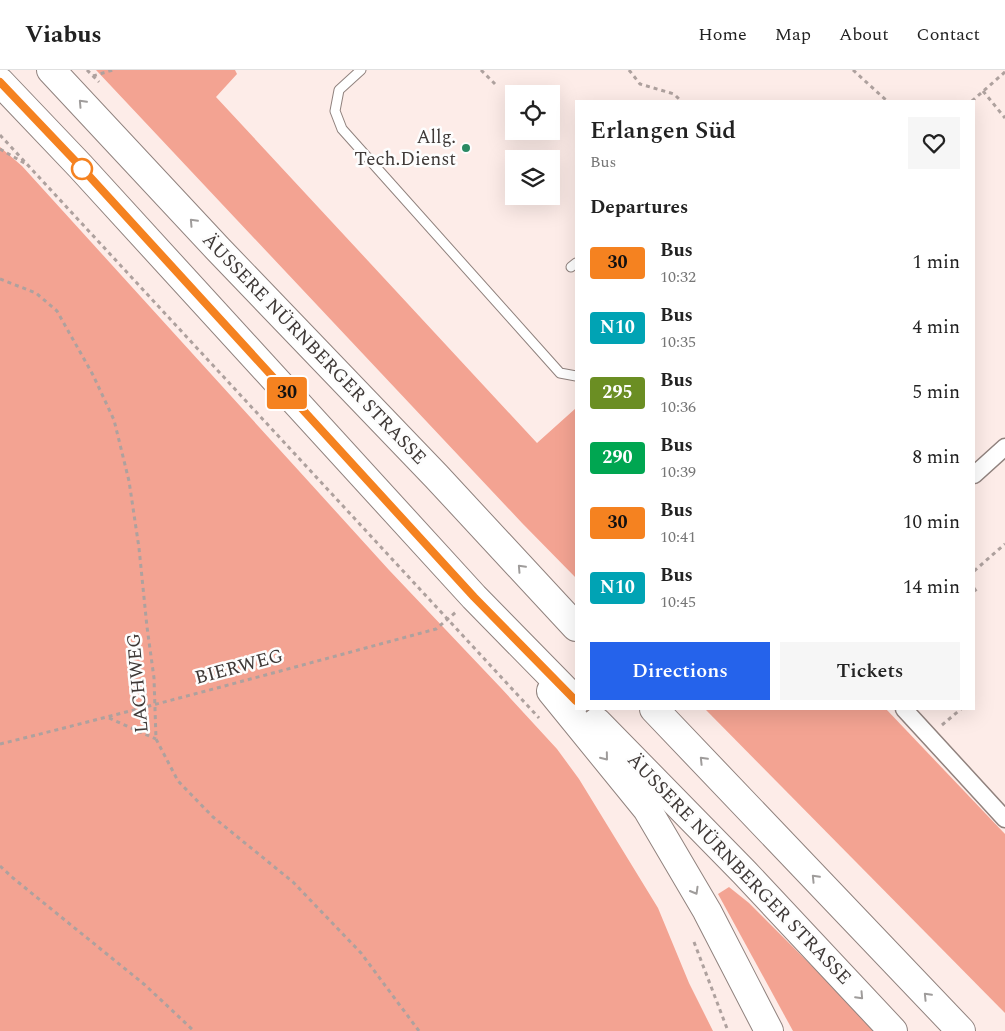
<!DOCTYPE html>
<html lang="en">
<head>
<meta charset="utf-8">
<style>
	:root { --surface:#fff; --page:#f6f6f6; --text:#222; --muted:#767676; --line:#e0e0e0; --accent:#2563eb }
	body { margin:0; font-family:Spectral,serif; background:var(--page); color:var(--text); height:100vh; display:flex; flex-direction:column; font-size:19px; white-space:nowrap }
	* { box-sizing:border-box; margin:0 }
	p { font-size:16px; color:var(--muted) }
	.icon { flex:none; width:28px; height:28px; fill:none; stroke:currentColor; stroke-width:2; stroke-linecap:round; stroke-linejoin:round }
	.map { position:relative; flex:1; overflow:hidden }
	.side { position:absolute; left:575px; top:30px; width:400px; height:610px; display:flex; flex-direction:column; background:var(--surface); border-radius:0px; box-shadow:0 5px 20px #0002 }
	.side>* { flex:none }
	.badge { padding:0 10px; border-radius:4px; font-size:18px; line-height:32px }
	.buttons { position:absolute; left:505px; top:15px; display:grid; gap:10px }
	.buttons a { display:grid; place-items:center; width:55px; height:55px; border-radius:0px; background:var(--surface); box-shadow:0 5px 20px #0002; font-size:25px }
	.map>.badge { position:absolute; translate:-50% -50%; box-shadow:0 0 0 2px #fff }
	h2 { padding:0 15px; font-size:19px; line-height:45px }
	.round { display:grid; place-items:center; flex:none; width:52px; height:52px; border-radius:0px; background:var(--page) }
	.overview { display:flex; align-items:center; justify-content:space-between; height:85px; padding:0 15px }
	h1 { font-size:24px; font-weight:600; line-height:38px }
	.primary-button { display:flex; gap:10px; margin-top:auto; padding:10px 15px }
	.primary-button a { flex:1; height:58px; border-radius:0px; background:var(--accent); color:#fff; font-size:20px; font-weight:600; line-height:58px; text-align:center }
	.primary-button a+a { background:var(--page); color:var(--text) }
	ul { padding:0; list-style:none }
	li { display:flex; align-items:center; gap:15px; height:65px; padding:0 15px }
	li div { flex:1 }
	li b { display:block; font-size:19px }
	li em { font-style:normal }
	li .badge { min-width:55px; font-weight:700; text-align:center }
	header { display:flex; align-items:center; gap:30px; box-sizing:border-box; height:70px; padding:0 25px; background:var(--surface); border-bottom:1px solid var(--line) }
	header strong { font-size:24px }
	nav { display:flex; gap:28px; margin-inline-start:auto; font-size:18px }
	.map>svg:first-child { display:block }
	.forest { fill:#f3a392 }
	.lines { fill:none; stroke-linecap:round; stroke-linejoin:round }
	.lane-casing { stroke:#90827e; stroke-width:11 }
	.street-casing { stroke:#90827e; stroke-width:19 }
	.highway-casing { stroke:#90827e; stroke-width:30 }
	.path { stroke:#aea19e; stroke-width:3; stroke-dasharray:4 4; stroke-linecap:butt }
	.lane { stroke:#fff; stroke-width:9 }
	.street { stroke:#fff; stroke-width:16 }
	.highway { stroke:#fff; stroke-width:28 }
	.oneway { stroke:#9f9c9b }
	.line-casing { stroke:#fff; stroke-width:11 }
	.line { stroke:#f58220; stroke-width:8 }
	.poi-dot { fill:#2a8a63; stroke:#fdfdfd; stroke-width:2 }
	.stop-dot { fill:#fff; stroke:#f58220; stroke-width:2.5 }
	.labels { text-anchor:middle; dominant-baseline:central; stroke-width:5; stroke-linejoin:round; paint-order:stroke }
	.poi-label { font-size:19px; fill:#3f3937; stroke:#fdfdfd; text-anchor:end }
	.street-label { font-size:19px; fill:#3f3937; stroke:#fdfdfd }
</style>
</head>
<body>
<header>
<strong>Viabus</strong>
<nav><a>Home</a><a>Map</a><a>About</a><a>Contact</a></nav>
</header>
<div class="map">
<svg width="1005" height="961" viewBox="0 0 1005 961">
	<rect width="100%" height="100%" fill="#fdece8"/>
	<!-- forest -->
	<g class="forest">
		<polygon points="96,0 235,0 237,4 216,27 537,373 576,338 576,508 522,453"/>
		<polygon points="0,77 22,96 389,500 501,618 557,679 579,709 658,838 689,913 713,961 0,961"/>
		<polygon points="705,639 886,639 1005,764 1005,943"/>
		<polygon points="729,817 749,833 844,928 874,961 793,961 718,824"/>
	</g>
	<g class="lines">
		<!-- lane casing -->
		<g class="lane-casing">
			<g id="lane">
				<polyline points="361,0 339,20 335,41 342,59 560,303 576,306"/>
				<polyline points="571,197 576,193"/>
			</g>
		</g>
		<!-- street casing -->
		<g class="street-casing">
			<g id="street">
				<polyline points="974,405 1005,377"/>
				<polyline points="904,639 1005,749"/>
			</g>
		</g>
		<!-- highway casing -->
		<g class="highway-casing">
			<g id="highway">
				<polyline points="51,0 218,179 436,406 576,557"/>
				<polyline points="0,12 80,96 474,527 576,631"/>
				<polyline points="551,621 647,739 707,841 769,961"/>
				<polyline points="654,639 961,961"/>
				<polyline points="597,652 744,802 893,961"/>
			</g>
		</g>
		<!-- path -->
		<g class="path">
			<polyline points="87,0 99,12"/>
			<polyline points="481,0 495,14"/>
			<polyline points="629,0 640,14 674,24 681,31"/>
			<polyline points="853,0 887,31"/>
			<polyline points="93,6 113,0"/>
			<polyline points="983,21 1005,48"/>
			<polyline points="972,31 1005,2"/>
			<polyline points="0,65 539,648"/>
			<polyline points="0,79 26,94"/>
			<polyline points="0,209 36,223 57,241 93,305 114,350 129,411 139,478 147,557 154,608 156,669 178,711 213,747 293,812 361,883 419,961"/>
			<polyline points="974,501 1005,474"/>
			<polyline points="974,518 978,524"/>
			<polyline points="109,648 156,669"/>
			<polyline points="942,655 961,639"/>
			<path d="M0,674C146,638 291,598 436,559L456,542"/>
			<polyline points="0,796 13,808 145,915 194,961"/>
			<polyline points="694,872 728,961"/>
		</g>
		<!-- lane -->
		<use href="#lane" class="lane"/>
		<!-- street -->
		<use href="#street" class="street"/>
		<!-- highway -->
		<use href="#highway" class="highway"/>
	</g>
	<!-- one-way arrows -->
	<defs><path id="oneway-chevron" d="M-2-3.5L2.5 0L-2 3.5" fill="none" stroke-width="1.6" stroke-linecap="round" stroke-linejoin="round" transform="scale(1.25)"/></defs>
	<g class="oneway">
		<use href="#oneway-chevron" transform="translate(82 33) rotate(-133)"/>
		<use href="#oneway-chevron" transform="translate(193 152) rotate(-133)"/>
		<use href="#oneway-chevron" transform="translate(521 498) rotate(-133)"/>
		<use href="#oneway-chevron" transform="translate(605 687) rotate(51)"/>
		<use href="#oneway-chevron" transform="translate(703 690) rotate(-134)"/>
		<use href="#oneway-chevron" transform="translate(815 808) rotate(-134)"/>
		<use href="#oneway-chevron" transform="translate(695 821) rotate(60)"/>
		<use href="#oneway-chevron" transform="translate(860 926) rotate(47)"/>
		<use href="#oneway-chevron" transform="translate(927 926) rotate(-134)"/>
	</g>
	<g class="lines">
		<!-- line casing -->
		<g class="line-casing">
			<polyline id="line" points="0,12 80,96 474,527 576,631"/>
		</g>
		<!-- line -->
		<use href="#line" class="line"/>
	</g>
	<!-- markers -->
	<circle class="poi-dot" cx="466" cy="78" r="5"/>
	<circle class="stop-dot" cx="82" cy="99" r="10"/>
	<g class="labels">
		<!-- poi labels -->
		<g class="poi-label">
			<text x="456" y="67">Allg.<tspan x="456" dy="22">Tech.Dienst</tspan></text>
		</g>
		<!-- street labels -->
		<g class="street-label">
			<text transform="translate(314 279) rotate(46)">ÄUSSERE NÜRNBERGER STRASSE</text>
			<text transform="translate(239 597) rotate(-15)">BIERWEG</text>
			<text transform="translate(138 613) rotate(-95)">LACHWEG</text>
			<text transform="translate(739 799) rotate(46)">ÄUSSERE NÜRNBERGER STRASSE</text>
		</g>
	</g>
</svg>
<div class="buttons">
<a><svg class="icon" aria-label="locate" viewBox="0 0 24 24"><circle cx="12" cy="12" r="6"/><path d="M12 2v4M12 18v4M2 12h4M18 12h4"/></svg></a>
<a><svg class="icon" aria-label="layers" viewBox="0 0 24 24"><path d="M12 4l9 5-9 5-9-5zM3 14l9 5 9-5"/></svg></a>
</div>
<b class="badge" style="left:287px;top:323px;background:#f58220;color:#111">30</b>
<section class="side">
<div class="overview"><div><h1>Erlangen Süd</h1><p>Bus</p></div><a class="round"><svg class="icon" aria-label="heart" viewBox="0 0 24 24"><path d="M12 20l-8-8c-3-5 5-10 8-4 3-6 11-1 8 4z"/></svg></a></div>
<h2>Departures</h2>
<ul>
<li><span class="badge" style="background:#f58220;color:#111">30</span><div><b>Bus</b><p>10:32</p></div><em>1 min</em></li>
<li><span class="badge" style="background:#00a3b4;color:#fff">N10</span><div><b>Bus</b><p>10:35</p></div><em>4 min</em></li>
<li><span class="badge" style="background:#6b8e23;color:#fff">295</span><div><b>Bus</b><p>10:36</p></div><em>5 min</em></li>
<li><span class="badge" style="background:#00a651;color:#fff">290</span><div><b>Bus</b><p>10:39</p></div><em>8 min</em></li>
<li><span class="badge" style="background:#f58220;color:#111">30</span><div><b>Bus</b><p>10:41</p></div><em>10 min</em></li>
<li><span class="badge" style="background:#00a3b4;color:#fff">N10</span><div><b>Bus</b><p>10:45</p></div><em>14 min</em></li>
</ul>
<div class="primary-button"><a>Directions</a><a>Tickets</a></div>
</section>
</div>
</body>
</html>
